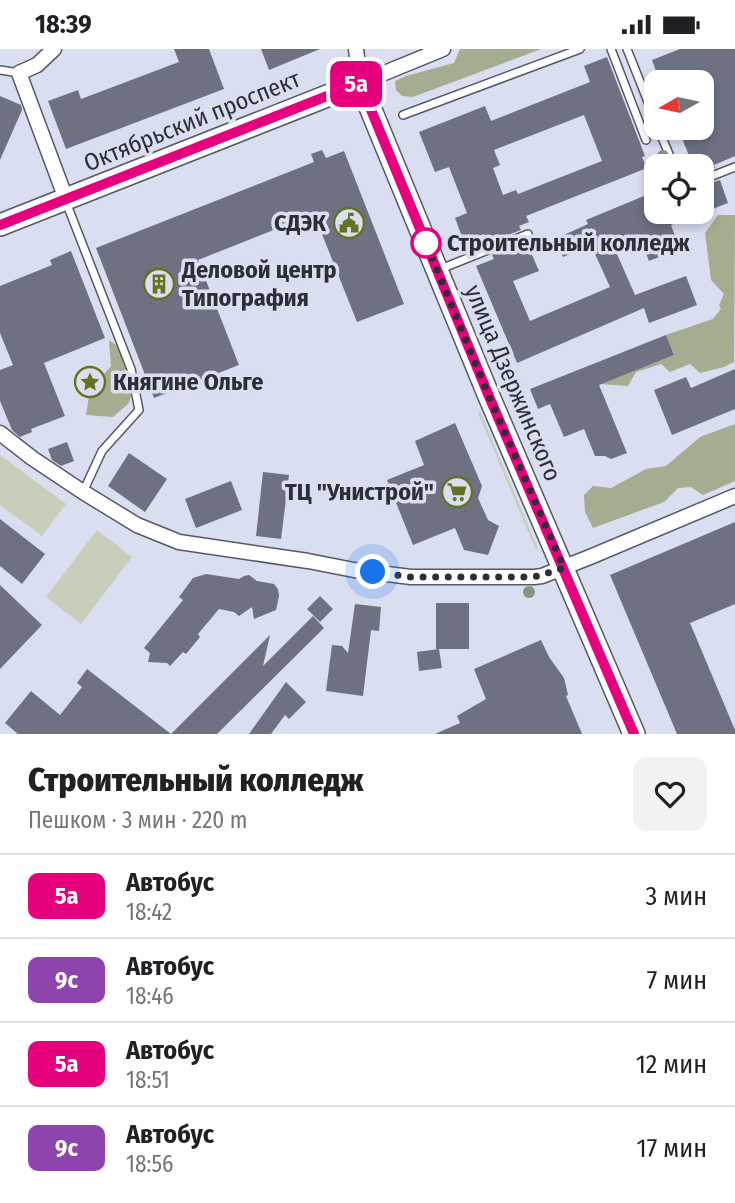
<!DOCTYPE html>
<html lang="ru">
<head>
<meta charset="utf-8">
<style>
	:root { --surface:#fff; --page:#f2f2f2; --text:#202124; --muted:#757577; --line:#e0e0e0 }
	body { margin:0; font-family:"Fira Sans Condensed",sans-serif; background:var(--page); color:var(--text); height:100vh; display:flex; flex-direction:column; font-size:26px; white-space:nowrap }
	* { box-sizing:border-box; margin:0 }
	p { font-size:23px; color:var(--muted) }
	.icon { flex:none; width:38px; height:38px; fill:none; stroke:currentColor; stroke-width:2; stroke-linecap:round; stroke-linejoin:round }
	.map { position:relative; height:685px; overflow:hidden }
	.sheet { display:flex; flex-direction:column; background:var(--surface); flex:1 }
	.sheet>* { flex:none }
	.badge { padding:0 14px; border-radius:10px; font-size:24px; line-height:46px }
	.needle { width:46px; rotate:261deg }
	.tools { position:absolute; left:644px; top:21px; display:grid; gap:14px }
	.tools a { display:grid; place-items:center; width:70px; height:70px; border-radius:14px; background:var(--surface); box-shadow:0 4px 10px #0003; font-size:35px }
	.you { position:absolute; width:35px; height:35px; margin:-18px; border:5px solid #fff; border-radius:50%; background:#1a73e8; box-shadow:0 0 0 10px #1a73e833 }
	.map>.badge { position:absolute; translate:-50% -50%; box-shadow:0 0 0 4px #fff }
	.round { display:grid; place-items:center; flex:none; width:74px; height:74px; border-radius:14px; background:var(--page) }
	.headline { display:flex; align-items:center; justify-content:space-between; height:119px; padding:0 28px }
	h1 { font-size:33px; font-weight:800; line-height:52px }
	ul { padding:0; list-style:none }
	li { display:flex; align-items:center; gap:21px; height:84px; padding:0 28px; border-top:2px solid var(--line) }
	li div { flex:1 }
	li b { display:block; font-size:26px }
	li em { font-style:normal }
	li .badge { min-width:77px; font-weight:700; text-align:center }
	.status { display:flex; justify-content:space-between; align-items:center; height:49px; padding:0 35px; background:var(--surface); direction:ltr }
	.status svg { height:19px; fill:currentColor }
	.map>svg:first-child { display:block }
	.green { fill:#c7ceb9 }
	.forest { fill:#a4ad8f }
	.building { fill:#6d7182; fill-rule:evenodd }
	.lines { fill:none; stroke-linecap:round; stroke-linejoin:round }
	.lane-casing { stroke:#555868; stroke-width:10 }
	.street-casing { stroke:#555868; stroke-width:17 }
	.secondary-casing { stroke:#555868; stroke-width:24 }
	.lane { stroke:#fff; stroke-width:7 }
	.street { stroke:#fff; stroke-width:14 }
	.secondary { stroke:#fff; stroke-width:21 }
	.tree { fill:#8a9280 }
	.line-casing { stroke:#fff; stroke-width:16 }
	.line { stroke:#e6007e; stroke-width:10 }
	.walk { stroke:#2d2e36; stroke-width:7; stroke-dasharray:0 12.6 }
	.stop-dot { fill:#fff; stroke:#e6007e; stroke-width:3.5 }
	.labels { text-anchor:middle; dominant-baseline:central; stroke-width:7; stroke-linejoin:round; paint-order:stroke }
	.street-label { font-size:24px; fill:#2d2e36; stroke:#dadef1 }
	.poi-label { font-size:24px; font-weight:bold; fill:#2d2e36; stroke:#dadef1; text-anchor:end }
	.stop-label { font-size:24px; font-weight:bold; fill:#2d2e36; stroke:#dadef1; text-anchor:start }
</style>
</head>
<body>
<div class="status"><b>18:39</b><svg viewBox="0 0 49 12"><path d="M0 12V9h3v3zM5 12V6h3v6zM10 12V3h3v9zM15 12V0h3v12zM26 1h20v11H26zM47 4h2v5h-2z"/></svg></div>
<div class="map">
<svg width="735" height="685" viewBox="0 0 735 685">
	<rect width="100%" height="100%" fill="#dadef1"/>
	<!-- green -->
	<g class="green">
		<polygon points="480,362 538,500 536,501 478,364"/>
		<polygon points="0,406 66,455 42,487 0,456"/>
		<polygon points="97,481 132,508 81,575 46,548"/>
	</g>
	<!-- forest -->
	<g class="forest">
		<polygon points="460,0 541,0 413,48 402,47 396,41 395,32 406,27 454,14"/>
		<polygon points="718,166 735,166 734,313 724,318 700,324 690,315 670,323 661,315 636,323 628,337 600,335 674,306 666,286 713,270 721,260 719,256 724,245 711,231 705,184"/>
		<polygon points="109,291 119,298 129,322 132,343 129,354 113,368 86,366 90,341 111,317"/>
		<polygon points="735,375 735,432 703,446 691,438 678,439 664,453 593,479 585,463 584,446 593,437 611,439 646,420 666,417 700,388"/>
	</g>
	<!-- building -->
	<g class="building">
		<polygon points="174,0 209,0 224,40 66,100 48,52 78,41 81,50 179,13"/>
		<polygon points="261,0 320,0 269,21"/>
		<polygon points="680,0 735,0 735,107 714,116 715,119 702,125 702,117 693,117 678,79 702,79 702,33 660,33 652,11"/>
		<path d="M607,8L645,107L642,108L647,119L526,167L529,173L519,177L521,181L488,194L484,185L464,193L455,169L467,164L449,118L435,123L419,83L485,57L491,72L590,33L584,17ZM584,66L602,112L518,145L516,141L503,146L493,119L500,116L494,101Z"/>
		<polygon points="0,47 21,56 22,61 0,111"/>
		<polygon points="322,101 326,109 344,102 404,255 357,273 314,165 198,211 239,316 154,349 96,199 314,113 311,105"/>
		<polygon points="720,131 728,154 671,176 680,200 649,212 638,185 613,196 635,246 686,227 697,256 649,274 644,259 517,314 476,217 494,210 492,206 526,192 539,222 513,232 530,272 610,238 591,196 563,208 555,190 588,175 586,171 656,142 656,163 702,163 702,137"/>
		<polygon points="71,202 105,289 44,314 65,367 31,380 32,383 20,388 12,381 0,352 0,321 13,316 0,284 0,237 52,216 50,211"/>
		<polygon points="666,286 674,306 599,336 627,404 611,410 605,407 595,407 584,380 564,388 550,355 538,360 530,340"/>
		<polygon points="735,320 735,360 672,386 654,341 686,328 691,339"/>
		<polygon points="455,374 482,437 478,449 488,471 499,477 488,506 464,501 455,479 413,496 387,431 424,416 415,392"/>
		<polygon points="67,393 74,412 61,417 52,411 48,400"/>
		<polygon points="129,404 167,430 145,463 108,437"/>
		<polygon points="263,423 289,426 281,490 256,487"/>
		<polygon points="231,432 242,461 196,479 185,450"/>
		<polygon points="0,470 45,505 22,535 0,517"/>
		<polygon points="735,473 735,555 690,574 735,681 735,685 677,685 610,526"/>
		<polygon points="206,525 239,530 244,527 249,526 257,532 274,535 278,540 279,547 276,561 254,570 252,558 239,567 234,563 219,560 198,585 200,588 186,605 183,603 170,617 167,614 148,613 150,604 144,599 183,551 179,548 193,529"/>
		<polygon points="0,536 42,576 0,620"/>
		<polygon points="320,547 333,560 320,573 307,560"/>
		<rect x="436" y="554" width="33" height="46"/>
		<polygon points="355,555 381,558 379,582 371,581 363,647 326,642 332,596 342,597 348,604"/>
		<polygon points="313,567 324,579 217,685 18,685 5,674 31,642 60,666 82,638 77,634 87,620 171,685 270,586 263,617"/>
		<polygon points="541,591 549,608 564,629 568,646 566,647 582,685 435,685 460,674 457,667 486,650 474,620"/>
		<polygon points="439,600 442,619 419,622 417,603"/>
		<polygon points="286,633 306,653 289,670 285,666 271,685 249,685"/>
	</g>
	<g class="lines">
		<!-- lane casing -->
		<g class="lane-casing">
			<g id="lane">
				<polyline points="611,0 646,91"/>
				<polyline points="627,0 656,73"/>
				<polyline points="0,21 19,24"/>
				<polyline points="403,66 580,0"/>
				<polyline points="658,79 674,117"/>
				<polyline points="702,131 735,118"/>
				<polyline points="66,153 131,320 139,361 102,402 83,443"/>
				<polyline points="438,221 528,185"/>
			</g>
		</g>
		<!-- street casing -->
		<g class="street-casing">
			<g id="street">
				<polyline points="54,0 37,16 19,24 66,150"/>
				<polyline points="356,0 360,34 443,0"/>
				<polyline points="0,384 32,409 83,443 137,476 179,493 308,512 354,521 411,528 534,528 542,527 590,508 735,447"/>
			</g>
		</g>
		<!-- secondary casing -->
		<g class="secondary-casing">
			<polyline id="secondary" points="0,176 360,34 488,345 634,685"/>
		</g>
		<!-- lane -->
		<use href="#lane" class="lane"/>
		<!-- street -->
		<use href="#street" class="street"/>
		<!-- secondary -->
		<use href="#secondary" class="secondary"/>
	</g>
	<!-- trees -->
	<g class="tree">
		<circle cx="663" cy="107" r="6"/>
		<circle cx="529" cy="543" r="6"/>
	</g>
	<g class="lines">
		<!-- line casing -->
		<g class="line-casing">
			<polyline id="line" points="0,176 360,34 488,345 634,685"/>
		</g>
		<!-- line -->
		<use href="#line" class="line"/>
		<!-- walk -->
		<polyline class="walk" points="373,523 411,528 534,528 564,519 488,345 426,194"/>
	</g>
	<!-- icons -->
	<defs>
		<g id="civic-ring" transform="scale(1.575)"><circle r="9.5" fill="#dadef1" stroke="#627422" stroke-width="1.5"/><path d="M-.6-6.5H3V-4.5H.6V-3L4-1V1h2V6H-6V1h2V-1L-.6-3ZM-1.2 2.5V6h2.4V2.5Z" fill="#627422"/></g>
		<g id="building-ring" transform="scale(1.575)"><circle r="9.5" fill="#dadef1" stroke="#627422" stroke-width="1.5"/><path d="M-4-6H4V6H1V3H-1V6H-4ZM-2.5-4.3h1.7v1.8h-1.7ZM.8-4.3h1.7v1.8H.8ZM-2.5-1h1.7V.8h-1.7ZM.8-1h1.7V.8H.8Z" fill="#627422"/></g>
		<g id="sight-ring" transform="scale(1.575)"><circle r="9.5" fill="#dadef1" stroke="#627422" stroke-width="1.5"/><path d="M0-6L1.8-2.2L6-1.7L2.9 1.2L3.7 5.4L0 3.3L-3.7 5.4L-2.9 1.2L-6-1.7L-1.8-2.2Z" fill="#627422"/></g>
		<g id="supermarket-ring" transform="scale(1.575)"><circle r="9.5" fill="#dadef1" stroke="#627422" stroke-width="1.5"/><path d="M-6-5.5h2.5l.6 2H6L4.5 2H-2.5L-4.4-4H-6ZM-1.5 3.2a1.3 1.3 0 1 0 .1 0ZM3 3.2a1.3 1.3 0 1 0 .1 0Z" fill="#627422"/></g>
	</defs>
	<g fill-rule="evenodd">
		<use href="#civic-ring" x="349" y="174"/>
		<use href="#building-ring" x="159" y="235"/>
		<use href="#sight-ring" x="90" y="333"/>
		<use href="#supermarket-ring" x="457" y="443"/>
	</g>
	<!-- markers -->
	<circle class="stop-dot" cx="426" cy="194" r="14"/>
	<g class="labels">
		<!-- street labels -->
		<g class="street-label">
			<text transform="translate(192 72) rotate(-22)">Октябрьский проспект</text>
			<text transform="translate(513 334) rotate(67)">улица Дзержинского</text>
		</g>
		<!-- poi labels -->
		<g class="poi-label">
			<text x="326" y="174">СДЭК</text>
			<text x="182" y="221" text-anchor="start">Деловой центр<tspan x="182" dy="28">Типография</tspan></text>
			<text x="113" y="333" text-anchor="start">Княгине Ольге</text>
			<text x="434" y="443">ТЦ "Унистрой"</text>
		</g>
		<!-- stop labels -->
		<g class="stop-label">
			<text x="447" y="194">Строительный колледж</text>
		</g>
	</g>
</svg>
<div class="tools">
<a><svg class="needle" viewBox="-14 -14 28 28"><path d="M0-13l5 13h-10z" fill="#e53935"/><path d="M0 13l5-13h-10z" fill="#757577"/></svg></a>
<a><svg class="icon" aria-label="locate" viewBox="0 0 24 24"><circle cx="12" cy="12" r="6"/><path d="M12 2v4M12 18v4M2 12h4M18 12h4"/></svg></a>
</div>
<div class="you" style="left:373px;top:523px"></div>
<b class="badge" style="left:356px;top:35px;background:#e6007e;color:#fff">5а</b>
</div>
<section class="sheet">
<div class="headline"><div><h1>Строительный колледж</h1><p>Пешком · 3 мин · 220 m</p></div><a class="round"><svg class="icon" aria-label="heart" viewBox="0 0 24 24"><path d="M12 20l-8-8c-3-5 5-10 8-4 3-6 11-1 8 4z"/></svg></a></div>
<ul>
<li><span class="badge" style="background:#e6007e;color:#fff">5а</span><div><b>Автобус</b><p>18:42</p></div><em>3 мин</em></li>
<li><span class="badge" style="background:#8e44ad;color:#fff">9с</span><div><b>Автобус</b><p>18:46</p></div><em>7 мин</em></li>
<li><span class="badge" style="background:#e6007e;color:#fff">5а</span><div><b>Автобус</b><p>18:51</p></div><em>12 мин</em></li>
<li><span class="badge" style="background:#8e44ad;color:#fff">9с</span><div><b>Автобус</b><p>18:56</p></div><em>17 мин</em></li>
</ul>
</section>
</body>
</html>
